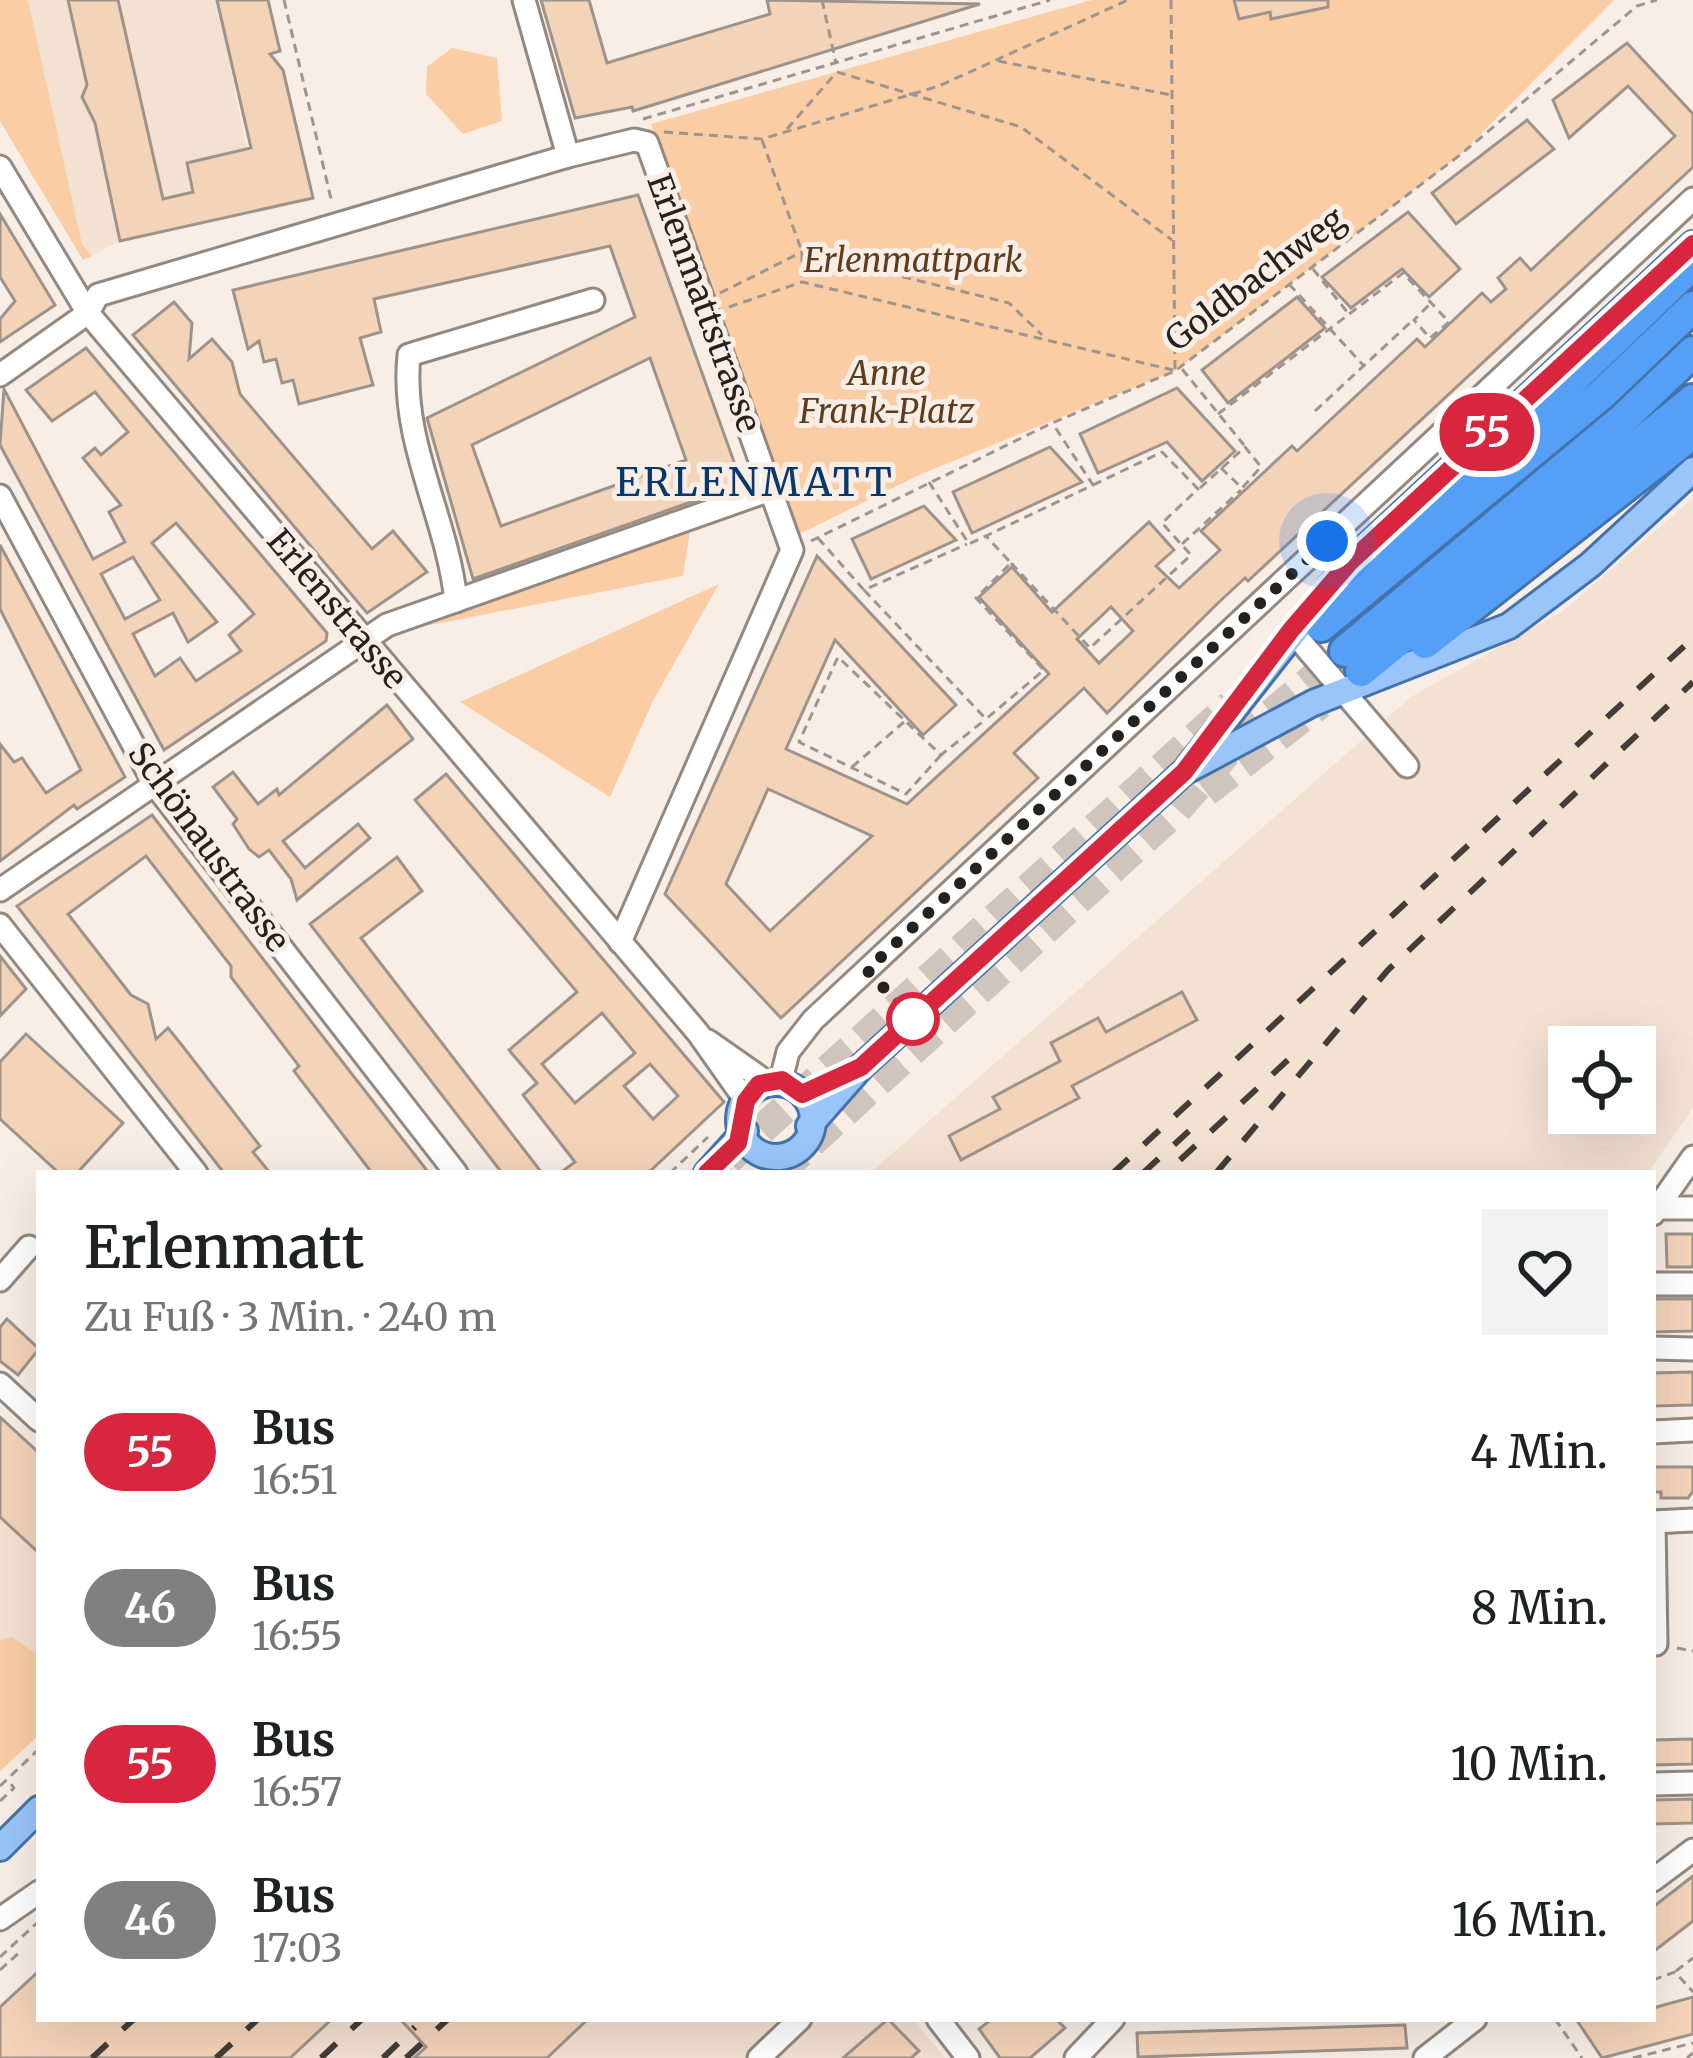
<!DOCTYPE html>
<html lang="de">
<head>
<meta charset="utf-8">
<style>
	:root { --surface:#fff; --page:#f2f2f2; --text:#202124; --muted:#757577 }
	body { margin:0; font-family:Merriweather,serif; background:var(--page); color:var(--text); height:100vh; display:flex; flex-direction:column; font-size:45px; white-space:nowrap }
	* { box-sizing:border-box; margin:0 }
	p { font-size:39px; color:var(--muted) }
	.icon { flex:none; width:66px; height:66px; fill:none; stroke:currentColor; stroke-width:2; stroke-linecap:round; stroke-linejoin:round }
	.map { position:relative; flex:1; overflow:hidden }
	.panel { position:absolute; left:36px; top:1170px; width:1620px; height:852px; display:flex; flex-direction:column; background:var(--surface); border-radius:0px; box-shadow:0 12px 48px #0002 }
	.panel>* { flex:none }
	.badge { padding:0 24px; border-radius:39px; font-size:42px; line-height:78px }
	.controls { position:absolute; left:1548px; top:1026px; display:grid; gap:24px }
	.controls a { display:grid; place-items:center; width:108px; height:108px; border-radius:0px; background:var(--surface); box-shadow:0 12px 48px #0002; font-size:60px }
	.you { position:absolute; width:60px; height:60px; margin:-30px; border:9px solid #fff; border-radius:50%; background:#1a73e8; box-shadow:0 0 0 18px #1a73e833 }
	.map>.badge { position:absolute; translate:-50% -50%; box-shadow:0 0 0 6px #fff }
	.round { display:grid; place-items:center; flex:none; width:126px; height:126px; border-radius:0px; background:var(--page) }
	.overview { display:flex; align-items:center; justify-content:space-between; height:204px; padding:0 48px }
	h1 { font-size:57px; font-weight:600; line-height:90px }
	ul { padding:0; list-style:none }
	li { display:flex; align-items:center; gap:36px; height:156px; padding:0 48px }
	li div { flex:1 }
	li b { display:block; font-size:45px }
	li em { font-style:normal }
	li .badge { min-width:132px; font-weight:700; text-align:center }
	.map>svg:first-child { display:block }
	.built { fill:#f3e1d2; fill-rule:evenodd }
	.green { fill:#facda5 }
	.building { fill:#f4d4b9; stroke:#9d938a; stroke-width:3; fill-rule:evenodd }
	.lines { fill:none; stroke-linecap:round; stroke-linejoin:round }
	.highway-tunnel { stroke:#cfc5bd; stroke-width:30; stroke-dasharray:30 15; stroke-linecap:butt }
	.minor-casing { stroke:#938980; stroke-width:27 }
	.major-casing { stroke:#4473ab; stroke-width:30 }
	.highway-casing { stroke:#4473ab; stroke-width:36 }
	.path { stroke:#9d958f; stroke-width:3; stroke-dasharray:9 6; stroke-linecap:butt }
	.minor { stroke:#fff; stroke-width:21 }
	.major { stroke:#99c5fa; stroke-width:24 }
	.highway { stroke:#559ff7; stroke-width:30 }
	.rail { stroke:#423d39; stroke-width:6; stroke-dasharray:21 21; stroke-linecap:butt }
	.line-casing { stroke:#fff; stroke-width:27 }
	.line { stroke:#d7263d; stroke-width:18 }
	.walk { stroke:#25211e; stroke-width:12; stroke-dasharray:0 21.6 }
	.stop-dot { fill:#fff; stroke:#d7263d; stroke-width:6 }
	.labels { text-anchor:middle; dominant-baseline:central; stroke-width:10; stroke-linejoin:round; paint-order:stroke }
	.park-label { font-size:33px; font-style:italic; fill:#5d3d1f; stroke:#f9eee5 }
	.street-label { font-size:33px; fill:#25211e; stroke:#f9eee5 }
	.quarter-label { font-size:39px; letter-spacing:3px; fill:#09396b; stroke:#f9eee5 }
</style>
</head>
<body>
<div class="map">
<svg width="1693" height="2058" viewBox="0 0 1693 2058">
	<rect width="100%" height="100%" fill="#f9eee5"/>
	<!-- built -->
	<g class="built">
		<polygon points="0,0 217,0 259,210 120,241 83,260 0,121"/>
		<path d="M1693,498V1108L1648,1173H870L1411,697L1563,611ZM1569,1047H1635V1113H1569Z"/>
		<polygon points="0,1417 39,1453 39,1735 0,1771"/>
		<polygon points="126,2019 913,2019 945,2058 84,2058"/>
	</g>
	<!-- green -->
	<g class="green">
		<polygon points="0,0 28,0 82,244 92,256 83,260 0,121"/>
		<polygon points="1092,0 1614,0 1460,155 1175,371 921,474 791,538 651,124"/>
		<polygon points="452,48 497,58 502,121 463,134 426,94 427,67"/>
		<polygon points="690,531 683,576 425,626"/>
		<polygon points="719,584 653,701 610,797 460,702"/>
		<polygon points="12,1637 39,1656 39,1735 0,1771 0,1640"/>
	</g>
	<!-- building -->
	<g class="building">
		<polygon points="68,0 118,0 163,199 193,192 187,163 251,148 217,0 268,0 280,51 270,54 283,70 313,198 120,241 95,123 82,97 87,85"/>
		<polygon points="541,0 589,0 607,63 770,14 767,0 980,4 633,111 632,107 575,118"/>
		<polygon points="1234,0 1328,0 1328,7 1271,19 1270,12 1239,19"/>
		<path d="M1627,43L1693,114V167L1248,581L1245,578L1218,603L1107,713L1084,688L1014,753L1038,778L781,1018L665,894L817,556L956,705L923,735L835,640L786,749L907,804L1049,674L979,597L1012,567L1052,612L1149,522L1174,550L1156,566L1179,588L1220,550L1201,531L1292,446L1297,451L1417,339L1425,347L1482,293L1491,302L1506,289L1498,278L1520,258L1531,270L1675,136L1628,86L1569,138L1553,100ZM1111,607L1133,631L1099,663L1077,639ZM768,789L872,836L770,931L726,884Z"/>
		<polygon points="1527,120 1554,149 1456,224 1432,193"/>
		<path d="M638,195L742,484L473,579L427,418L635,317L610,246L374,299L381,332L360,338L373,385L299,404L293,380L282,383L276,359L264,362L259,341L248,349L233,290ZM650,358L686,460L501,526L472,445Z"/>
		<polygon points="1408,212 1460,269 1429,297 1402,269 1351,308 1322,277"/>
		<polygon points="0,214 55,305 0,342 0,319 15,301 0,277"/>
		<polygon points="1297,297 1325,328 1228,403 1202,370"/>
		<polygon points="174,302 192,323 189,359 212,339 232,362 240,394 372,549 393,531 427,572 367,613 133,335"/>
		<path d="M86,348L327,633L326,641L164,750L0,445L4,389L93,559L125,542L109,512L121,505L83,458L95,448L101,455L128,432L95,392L52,421L26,390ZM176,523L254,614L229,635L241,651L196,681L180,658L155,676L133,634L173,613L188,642L217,622L152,543ZM133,557L160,600L125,619L101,574Z"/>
		<polygon points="1177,388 1235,451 1202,481 1167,442 1098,473 1080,434"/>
		<polygon points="1050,447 1082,482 972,533 953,492"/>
		<polygon points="924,506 956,540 871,579 852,539"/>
		<polygon points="0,545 125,777 77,809 74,805 0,861 0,744 14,762 22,758 46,793 81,770 0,609"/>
		<polygon points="387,705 413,739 283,841 305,868 358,824 370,838 297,900 291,879 269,850 259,857 249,849 233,824 237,819 213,787 233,772 258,804 277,789 279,795"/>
		<path d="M446,774L724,1102L648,1173H560L575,1162L523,1095L537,1083L509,1050L577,992L415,800ZM602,1013L635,1053L575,1103L542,1064ZM650,1064L678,1096L653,1119L624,1086Z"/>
		<polygon points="152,815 334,1051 429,1173 372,1173 294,1071 299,1066 231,977 231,966 146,856 68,914 131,995 148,1004 156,1039 168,1028 181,1044 260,1146 253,1152 270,1173 224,1173 17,906"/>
		<polygon points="397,857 422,891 361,938 542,1173 502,1173 310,924"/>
		<polygon points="0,956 26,989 0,1016"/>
		<polygon points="1182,992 1197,1020 1072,1086 1079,1098 961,1160 949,1136 1000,1109 993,1097 1060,1061 1051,1043 1098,1018 1106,1032"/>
		<polygon points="26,1034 123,1123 77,1173 59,1173 0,1119 0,1062"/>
		<polygon points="1666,1234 1693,1234 1693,1267 1667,1267"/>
		<polygon points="1653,1299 1693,1299 1693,1331 1653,1332"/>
		<polygon points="7,1319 39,1349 18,1375 0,1361 0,1327"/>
		<polygon points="1693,1372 1693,1405 1653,1406 1653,1373"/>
		<polygon points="0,1417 39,1453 39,1553 0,1517"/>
		<polygon points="1653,1467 1693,1467 1693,1491 1688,1498 1661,1498 1661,1492 1653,1492"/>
		<polygon points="1693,1739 1693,1764 1653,1765 1653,1740"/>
		<polygon points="1693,1799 1693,1823 1653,1824 1653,1800"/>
		<polygon points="1693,1876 1693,1921 1653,1952 1653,1907"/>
		<polygon points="39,1971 39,2019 332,2019 290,2058 0,2058 0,2007"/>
		<polygon points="1693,1997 1693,2034 1602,2058 1576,2019 1653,2019 1653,2008"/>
		<polygon points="400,2019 588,2019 547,2058 414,2058 426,2047"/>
		<polygon points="888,2019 919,2051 911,2058 843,2058"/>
		<polygon points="992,2019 1056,2019 1065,2028 1030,2058 1000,2058 979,2029"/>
		<polygon points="1405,2025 1407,2048 1138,2057 1137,2033"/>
	</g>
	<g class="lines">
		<!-- highway-tunnel -->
		<g class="highway-tunnel">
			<polyline points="1206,792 1320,704"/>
			<polyline points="728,1160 1231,705"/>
			<polyline points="778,1173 1176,811 1230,749 1345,651"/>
		</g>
		<!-- minor casing -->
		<g class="minor-casing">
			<g id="minor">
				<polyline points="524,0 568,156"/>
				<polyline points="0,167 88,313 698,1033 746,1101"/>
				<polyline points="0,375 88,313 98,295 568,156 634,140 647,143 792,550 620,942"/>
				<polyline points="0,496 155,785 456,1173"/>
				<path d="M456,601C447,516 400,442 409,355L593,300"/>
				<polyline points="1291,630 1407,766"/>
				<polyline points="0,890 387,625 770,490"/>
				<polyline points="0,925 196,1173"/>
				<polyline points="708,1041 765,1081"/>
				<polyline points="781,1080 788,1052 813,1020 1693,199"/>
				<polyline points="1657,1208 1693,1208"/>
				<polyline points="1653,1214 1693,1157"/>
				<polyline points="0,1280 29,1247"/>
				<polyline points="1653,1284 1693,1284"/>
				<polyline points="1653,1348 1693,1349"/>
				<polyline points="0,1384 39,1420"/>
				<polyline points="1653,1432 1693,1430"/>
				<polyline points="1653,1522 1693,1520"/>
				<polyline points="1654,1522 1656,1644"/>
				<polyline points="1653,1784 1693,1783"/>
				<polyline points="1653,1880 1693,1850"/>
				<polyline points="0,1919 39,1892"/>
				<polyline points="938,2019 968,2058"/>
				<polyline points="759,2058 800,2019"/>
				<polyline points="1076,2058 1113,2019"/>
				<polyline points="1425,2058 1475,2019"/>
			</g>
		</g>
		<!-- major casing -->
		<g class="major-casing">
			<g id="major">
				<polyline points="1189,766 1349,563 1693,244"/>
				<circle cx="776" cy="1120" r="37"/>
				<polyline points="809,1126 861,1067 1184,772 1313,703 1509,626 1590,565 1693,470"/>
				<polyline points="707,1173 745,1131"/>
				<polyline points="0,1848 39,1809"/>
			</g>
		</g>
		<!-- highway casing -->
		<g class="highway-casing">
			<g id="highway">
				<polyline points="1362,592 1371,558 1510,440 1693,264"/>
				<polyline points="1321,626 1602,394 1693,307"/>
				<polyline points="1425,643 1693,433"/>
				<polyline points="1345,651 1623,419 1693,352"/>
				<polyline points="1361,671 1693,400"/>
			</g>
		</g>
		<!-- path -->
		<g class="path">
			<polyline points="284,0 332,203"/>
			<polyline points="822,0 836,63"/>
			<polyline points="1171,0 1175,369"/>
			<polyline points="998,61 1171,95"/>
			<polyline points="837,72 1021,127 1172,240"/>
			<polyline points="643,119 1050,0"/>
			<polyline points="787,129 836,73"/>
			<polyline points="664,132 762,139 939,86 1128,0"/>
			<polyline points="762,140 802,252 802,280"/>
			<polyline points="1313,269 1348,313"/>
			<polyline points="1289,284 1363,365"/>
			<polyline points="720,293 802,252 1009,303 1042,335"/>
			<polyline points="729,307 802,282 1173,370"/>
			<polyline points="1182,369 1244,445"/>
			<polyline points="1315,411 1412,321"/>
			<polyline points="1218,414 1403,273 1449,322 1430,338 1414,320 1431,303"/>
			<polyline points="929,482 969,544 1093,485 1053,424"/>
			<polyline points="1200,488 1245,447 1261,467 1242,488 1221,468"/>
			<polyline points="818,538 864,590 967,544"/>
			<polyline points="811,541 1052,423 1175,371 1460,155 1637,6 1657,0"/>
			<polyline points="1182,544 1241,490"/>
			<polyline points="1011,563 1090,648 1191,555 1162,523 1198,489 1162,452 1093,485"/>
			<polyline points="864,590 986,719 1044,670 976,598 1011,563 986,536"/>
			<polyline points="941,755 906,794 799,742 838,657 941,755 986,719"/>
			<polyline points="852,767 904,722"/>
			<polyline points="670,1173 708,1137"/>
			<polyline points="1643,1173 1651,1173"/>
			<polyline points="1677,1648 1693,1651"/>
			<polyline points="0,1786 39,1749"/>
			<polyline points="0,1801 14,1788 9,1781"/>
			<polyline points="37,1935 39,1934"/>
			<polyline points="0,1957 39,1921"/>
			<polyline points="0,1970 20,1952"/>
			<polyline points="1676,1971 1693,1958"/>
			<polyline points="1653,1980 1675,1972 1693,1992"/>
			<polyline points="1555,2019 1582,2058"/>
			<polyline points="1633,2058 1693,2043"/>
			<polyline points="1687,2058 1693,2053"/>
		</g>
		<!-- minor -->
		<use href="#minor" class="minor"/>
		<!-- major -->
		<use href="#major" class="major"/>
		<!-- highway -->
		<use href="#highway" class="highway"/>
		<!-- rail -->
		<g class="rail">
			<polyline points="1180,1160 1303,1046"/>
			<polyline points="1113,1173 1693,638"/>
			<polyline points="1143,1173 1189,1131"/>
			<polyline points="1216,1173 1388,970 1693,682"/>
			<polyline points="92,2058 134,2019"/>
			<polyline points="216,2058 258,2019"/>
			<polyline points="321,2058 362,2019"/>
			<polyline points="383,2058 415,2027"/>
			<polyline points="406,2058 448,2019"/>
		</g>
	</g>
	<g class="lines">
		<!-- line casing -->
		<g class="line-casing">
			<polyline id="line" points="707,1173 738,1143 746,1101 759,1084 782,1080 802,1094 861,1067 1184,772 1291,630 1349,563 1693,244"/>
		</g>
		<!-- line -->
		<use href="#line" class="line"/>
		<!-- walk -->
		<polyline class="walk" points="913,1019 867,970 1327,541"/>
	</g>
	<!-- markers -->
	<circle class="stop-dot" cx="913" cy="1019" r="24"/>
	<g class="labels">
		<!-- park labels -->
		<g class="park-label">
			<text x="913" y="260">Erlenmattpark</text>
			<text x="887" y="373">Anne<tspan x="887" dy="38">Frank-Platz</tspan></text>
		</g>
		<!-- street labels -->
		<g class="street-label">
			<text transform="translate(1255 279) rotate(-37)">Goldbachweg</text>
			<text transform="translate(704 303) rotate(70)">Erlenmattstrasse</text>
			<text transform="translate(337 609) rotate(50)">Erlenstrasse</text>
			<text transform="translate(209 847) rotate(54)">Schönaustrasse</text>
		</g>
		<!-- quarter labels -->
		<g class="quarter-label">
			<text x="755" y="482">ERLENMATT</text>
		</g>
	</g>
</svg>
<div class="controls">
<a><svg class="icon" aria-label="locate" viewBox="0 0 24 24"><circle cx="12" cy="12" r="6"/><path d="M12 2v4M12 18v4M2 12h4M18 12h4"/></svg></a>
</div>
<div class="you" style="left:1327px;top:541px"></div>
<b class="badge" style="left:1487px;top:432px;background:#d7263d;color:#fff">55</b>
<section class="panel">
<div class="overview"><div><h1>Erlenmatt</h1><p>Zu Fuß · 3 Min. · 240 m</p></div><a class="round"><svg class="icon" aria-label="heart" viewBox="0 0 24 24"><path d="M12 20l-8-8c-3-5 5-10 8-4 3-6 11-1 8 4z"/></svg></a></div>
<ul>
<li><span class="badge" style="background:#d7263d;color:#fff">55</span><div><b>Bus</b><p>16:51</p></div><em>4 Min.</em></li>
<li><span class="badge" style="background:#808080;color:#fff">46</span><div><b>Bus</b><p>16:55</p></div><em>8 Min.</em></li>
<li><span class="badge" style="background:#d7263d;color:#fff">55</span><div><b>Bus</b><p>16:57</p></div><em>10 Min.</em></li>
<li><span class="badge" style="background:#808080;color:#fff">46</span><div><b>Bus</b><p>17:03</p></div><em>16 Min.</em></li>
</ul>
</section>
</div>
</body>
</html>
